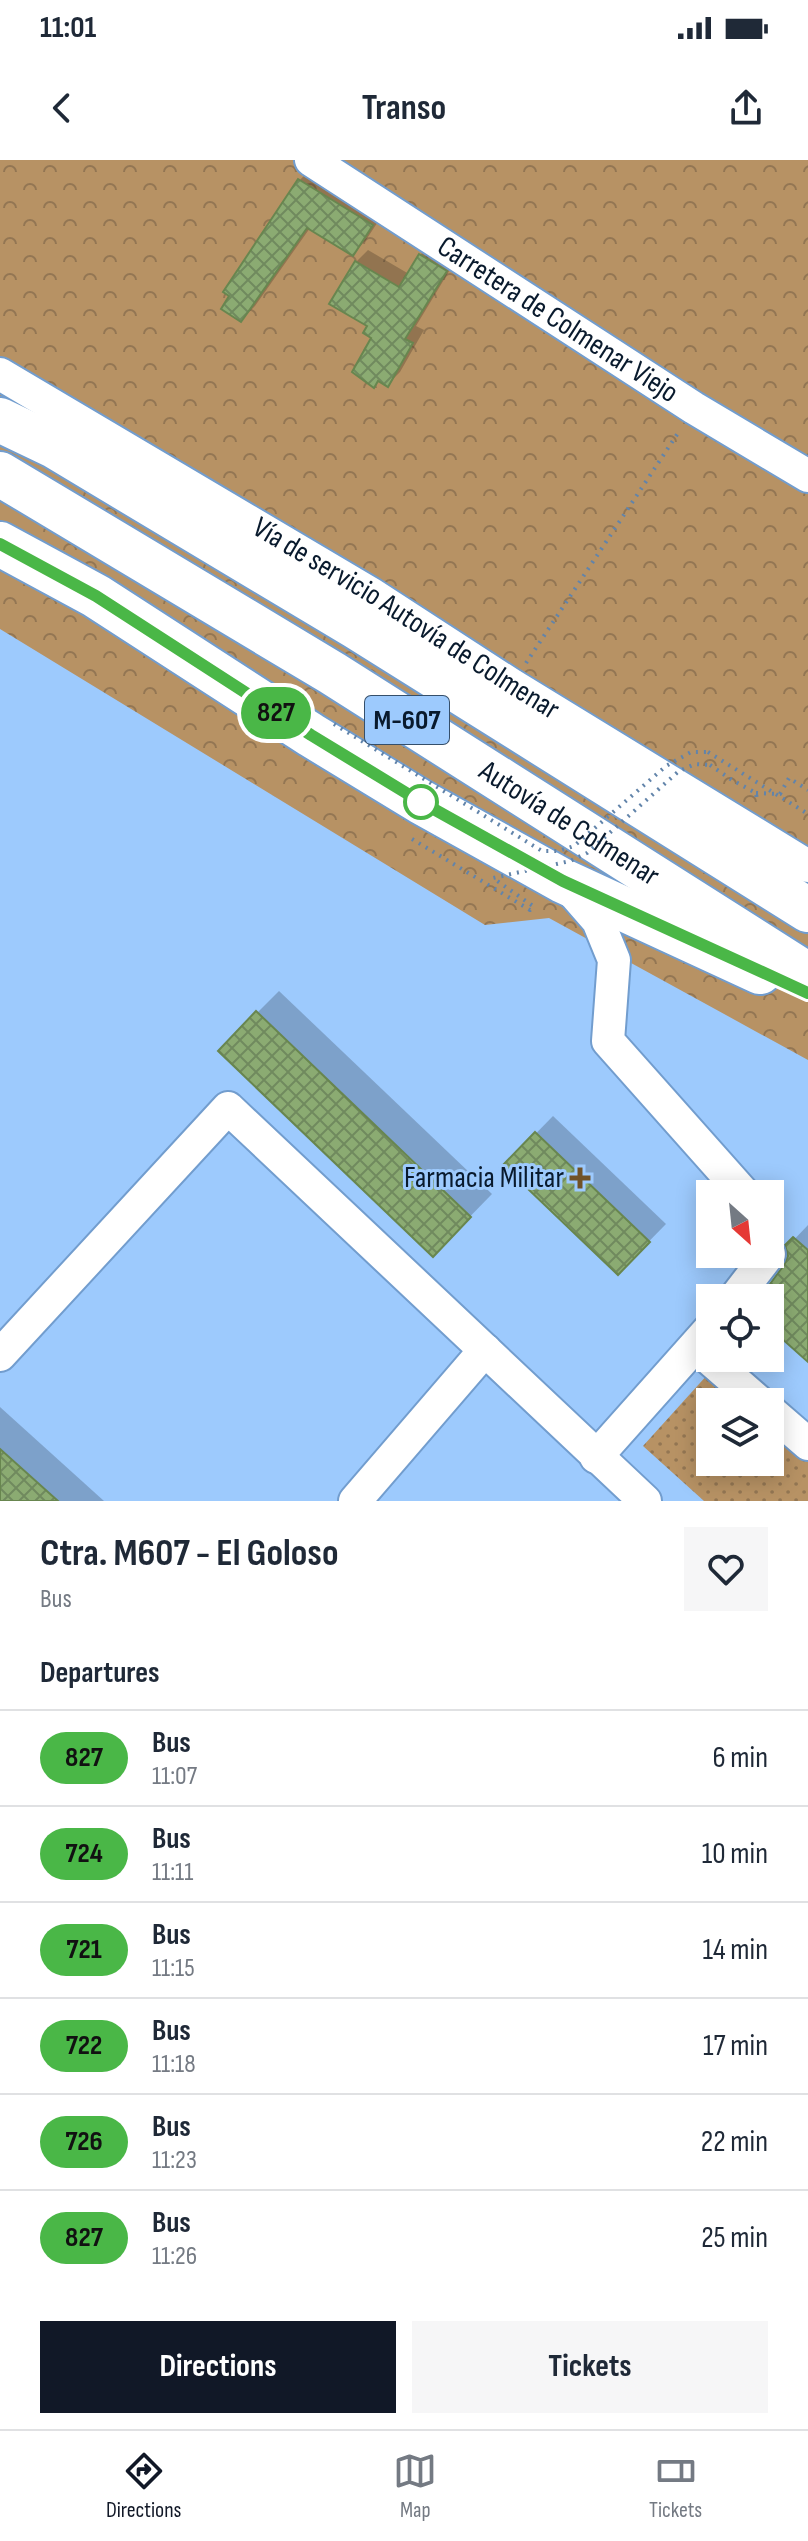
<!DOCTYPE html>
<html lang="en">
<head>
<meta charset="utf-8">
<style>
	:root { --surface:#fff; --page:#f6f6f7; --text:#1f2937; --muted:#747a83; --line:#e0e1e3; --accent:#111827 }
	body { margin:0; font-family:"Sofia Sans Condensed",sans-serif; background:var(--page); color:var(--text); height:100vh; display:flex; flex-direction:column; font-size:30px; white-space:nowrap }
	* { box-sizing:border-box; margin:0 }
	p { font-size:26px; color:var(--muted) }
	.icon { flex:none; width:44px; height:44px; fill:none; stroke:currentColor; stroke-width:2; stroke-linecap:round; stroke-linejoin:round }
	.map { position:relative; height:1341px; overflow:hidden }
	.side { display:flex; flex-direction:column; background:var(--surface); flex:1 }
	.side>* { flex:none }
	.badge { padding:0 16px; border-radius:26px; font-size:28px; line-height:52px }
	.needle { width:52px; rotate:153deg }
	.controls { position:absolute; left:696px; top:1020px; display:grid; gap:16px }
	.controls a { display:grid; place-items:center; width:88px; height:88px; border-radius:0px; background:var(--surface); box-shadow:0 4px 20px #0003; font-size:40px }
	.map>.badge { position:absolute; translate:-50% -50%; box-shadow:0 0 0 4px #fff }
	h2 { padding:0 40px; font-size:30px; line-height:72px }
	.round { display:grid; place-items:center; flex:none; width:84px; height:84px; border-radius:0px; background:var(--page) }
	.overview { display:flex; align-items:center; justify-content:space-between; height:136px; padding:0 40px }
	h1 { font-size:38px; font-weight:700; line-height:60px }
	.cta { display:flex; gap:16px; margin-top:auto; padding:16px 40px }
	.cta a { flex:1; height:92px; border-radius:0px; background:var(--accent); color:#fff; font-size:32px; font-weight:700; line-height:92px; text-align:center }
	.cta a+a { background:var(--page); color:var(--text) }
	ul { padding:0; list-style:none }
	li { display:flex; align-items:center; gap:24px; height:96px; padding:0 40px; border-top:2px solid var(--line) }
	li div { flex:1 }
	li b { display:block; font-size:30px }
	li em { font-style:normal }
	li .badge { min-width:88px; font-weight:700; text-align:center }
	.status { display:flex; justify-content:space-between; align-items:center; height:56px; padding:0 40px; background:var(--surface); direction:ltr }
	.status svg { height:22px; fill:currentColor }
	header { display:flex; justify-content:space-between; align-items:center; height:104px; padding:0 40px; background:var(--surface); font-size:36px; font-weight:700 }
	.dock { display:flex; justify-content:space-around; align-items:center; height:112px; border-top:2px solid var(--line); background:var(--surface); font-size:22px; color:var(--muted) }
	.dock a { display:grid; justify-items:center; gap:4px }
	.dock .on { color:var(--accent) }
	.map>svg:first-child { display:block }
	.park { fill:url(#park-crowns) }
	.garden { fill:url(#garden-dots) }
	.shadow { fill:#0003 }
	.building { fill:url(#building-cross-hatch); stroke:#68864f; stroke-width:2 }
	.lines { fill:none; stroke-linecap:round; stroke-linejoin:round }
	.minor-casing { stroke:#729dce; stroke-width:36 }
	.highway-casing { stroke:#729dce; stroke-width:48 }
	.path { stroke:#6284aa; stroke-width:4; stroke-dasharray:2 6; stroke-linecap:butt }
	.minor { stroke:#fff; stroke-width:32 }
	.highway { stroke:#fff; stroke-width:44 }
	.path-bridge { stroke:#6284aa; stroke-width:4; stroke-dasharray:2 6; stroke-linecap:butt }
	.line-casing { stroke:#fff; stroke-width:18 }
	.line { stroke:#4ab747; stroke-width:12 }
	.stop-dot { fill:#fff; stroke:#4ab747; stroke-width:4 }
	.poi-dot { fill:#715227; stroke:#9dcafd; stroke-width:3 }
	.labels { text-anchor:middle; dominant-baseline:central; stroke-width:6; stroke-linejoin:round; paint-order:stroke }
	.shield { fill:#9dcafd; stroke:#354f6b; stroke-width:2 }
	.shield-label { font-size:28px; font-weight:bold; fill:#091a2d }
	.street-label { font-size:30px; fill:#091a2d; stroke:#9dcafd }
	.poi-label { font-size:30px; fill:#091a2d; stroke:#9dcafd; text-anchor:end }
</style>
</head>
<body>
<div class="status"><b>11:01</b><svg viewBox="0 0 49 12"><path d="M0 12V9h3v3zM5 12V6h3v6zM10 12V3h3v9zM15 12V0h3v12zM26 1h20v11H26zM47 4h2v5h-2z"/></svg></div>
<header><svg class="icon" aria-label="back" viewBox="0 0 24 24"><path d="M15 5l-7 7 7 7"/></svg>Transo<svg class="icon" aria-label="share" viewBox="0 0 24 24"><path d="M12 15V3M7 8l5-5 5 5M5 13v7h14v-7"/></svg></header>
<div class="map">
<svg width="808" height="1341" viewBox="0 0 808 1341">
	<defs>
		<pattern id="park-crowns" width="20" height="18" patternUnits="userSpaceOnUse" patternTransform="scale(2)"><rect width="20" height="18" fill="#b79264"/><path d="M2 6a3 3 0 1 1 6 0M12 15a3 3 0 1 1 6 0" fill="none" stroke="#937653"/></pattern>
		<pattern id="garden-dots" width="8" height="8" patternUnits="userSpaceOnUse" patternTransform="scale(2)"><rect width="8" height="8" fill="#b79264"/><path d="M2 2h.1M6 6h.1" fill="none" stroke="#937653" stroke-width="1.8" stroke-linecap="round"/></pattern>
		<pattern id="building-cross-hatch" width="8" height="8" patternUnits="userSpaceOnUse" patternTransform="scale(2)"><rect width="8" height="8" fill="#8bab72"/><path d="M0 0l8 8M0 8l8-8" fill="none" stroke="#708a5e"/></pattern>
	</defs>
	<rect width="100%" height="100%" fill="#9dcafd"/>
	<!-- park -->
	<polygon class="park" points="0,0 808,0 808,900 549,758 485,765 0,469"/>
	<!-- garden -->
	<polygon class="garden" points="709,1213 742,1242 710,1242 710,1302 770,1302 770,1267 808,1301 808,1341 704,1341 643,1286"/>
	<!-- shadow -->
	<g class="shadow">
		<polygon points="313,6 385,51 366,80 353,94 310,68 255,146 241,160 232,135 226,131 300,20"/>
		<polygon points="433,83 457,98 416,166 424,170 400,212 388,224 370,165 356,102 368,90 409,114 420,95"/>
		<polygon points="279,831 492,1034 455,1072 257,853"/>
		<polygon points="553,956 666,1064 618,1113 505,1005"/>
		<polygon points="808,1065 808,1199 770,1165 770,1138 766,1138 785,1117 790,1098 788,1086"/>
		<polygon points="0,1247 104,1341 4,1341 0,1338"/>
	</g>
	<!-- building -->
	<g class="building">
		<polygon points="298,19 373,65 353,96 307,68 241,162 221,149 229,136 223,132"/>
		<polygon points="419,94 447,111 405,179 413,183 388,227 378,221 374,228 352,212 371,178 363,173 367,166 329,144 355,101 399,127"/>
		<polygon points="256,851 471,1057 433,1097 218,891"/>
		<polygon points="535,972 650,1082 618,1115 503,1005"/>
		<polygon points="793,1077 808,1090 808,1202 770,1168 770,1124 784,1105 788,1096 785,1085"/>
		<polygon points="0,1289 58,1341 0,1341"/>
	</g>
	<g class="lines">
		<!-- minor casing -->
		<g class="minor-casing">
			<g id="minor">
				<path id="s1" d="M311,0L694,248L808,316"/>
				<path id="s2" d="M0,214L370,433L512,525L808,706"/>
				<polyline points="571,730 598,761 614,800 608,881 744,1034"/>
				<polyline points="735,1138 769,1094"/>
				<polyline points="696,1187 759,1242"/>
				<polyline points="0,1195 228,948 645,1341"/>
				<polyline points="770,1251 808,1284"/>
				<polyline points="596,1297 710,1169"/>
				<polyline points="355,1341 485,1190"/>
			</g>
		</g>
		<!-- highway casing -->
		<g class="highway-casing">
			<g id="highway">
				<polyline points="0,260 54,286 356,467 808,750"/>
				<path id="s3" d="M0,314L332,513L808,815"/>
				<polyline points="0,384 96,436 311,575 421,642 563,721 760,812"/>
			</g>
		</g>
		<!-- path -->
		<g class="path">
			<polyline points="526,503 680,270"/>
			<polyline points="708,592 808,654"/>
			<polyline points="710,605 732,620 756,633 757,641"/>
			<polyline points="756,633 780,634 789,618 808,630"/>
		</g>
		<!-- minor -->
		<use href="#minor" class="minor"/>
		<!-- highway -->
		<use href="#highway" class="highway"/>
		<!-- path-bridge -->
		<g class="path-bridge">
			<polyline points="334,564 542,691 559,691 574,686 666,606 691,592 708,592"/>
			<polyline points="412,679 530,750 533,746 493,718 570,701 587,693 679,611 695,604 710,605"/>
		</g>
	</g>
	<g class="lines">
		<!-- line casing -->
		<g class="line-casing">
			<polyline id="line" points="0,384 96,436 311,575 421,642 563,721 808,833"/>
		</g>
		<!-- line -->
		<use href="#line" class="line"/>
	</g>
	<!-- markers -->
	<circle class="stop-dot" cx="421" cy="642" r="16"/>
	<path class="poi-dot" d="M576 1006h8v8h8v8h-8v8h-8v-8h-8v-8h8z"/>
	<g class="labels">
		<!-- shield labels -->
		<rect class="shield" x="365" y="536" width="84" height="48" rx="6"/>
		<g class="shield-label">
			<text x="407" y="560">M-607</text>
		</g>
		<!-- street labels -->
		<g class="street-label">
			<text stroke="none"><textPath href="#s1" startOffset="294">Carretera de Colmenar Viejo</textPath></text>
			<text stroke="none"><textPath href="#s2" startOffset="474">Vía de servicio Autovía de Colmenar</textPath></text>
			<text stroke="none"><textPath href="#s3" startOffset="668">Autovía de Colmenar</textPath></text>
		</g>
		<!-- poi labels -->
		<g class="poi-label">
			<text x="564" y="1018">Farmacia Militar</text>
		</g>
	</g>
</svg>
<div class="controls">
<a><svg class="needle" viewBox="-14 -14 28 28"><path d="M0-13l5 13h-10z" fill="#e53935"/><path d="M0 13l5-13h-10z" fill="#747a83"/></svg></a>
<a><svg class="icon" aria-label="locate" viewBox="0 0 24 24"><circle cx="12" cy="12" r="6"/><path d="M12 2v4M12 18v4M2 12h4M18 12h4"/></svg></a>
<a><svg class="icon" aria-label="layers" viewBox="0 0 24 24"><path d="M12 4l9 5-9 5-9-5zM3 14l9 5 9-5"/></svg></a>
</div>
<b class="badge" style="left:276px;top:553px;background:#4ab747;color:#111">827</b>
</div>
<section class="side">
<div class="overview"><div><h1>Ctra. M607 - El Goloso</h1><p>Bus</p></div><a class="round"><svg class="icon" aria-label="heart" viewBox="0 0 24 24"><path d="M12 20l-8-8c-3-5 5-10 8-4 3-6 11-1 8 4z"/></svg></a></div>
<h2>Departures</h2>
<ul>
<li><span class="badge" style="background:#4ab747;color:#111">827</span><div><b>Bus</b><p>11:07</p></div><em>6 min</em></li>
<li><span class="badge" style="background:#4ab747;color:#111">724</span><div><b>Bus</b><p>11:11</p></div><em>10 min</em></li>
<li><span class="badge" style="background:#4ab747;color:#111">721</span><div><b>Bus</b><p>11:15</p></div><em>14 min</em></li>
<li><span class="badge" style="background:#4ab747;color:#111">722</span><div><b>Bus</b><p>11:18</p></div><em>17 min</em></li>
<li><span class="badge" style="background:#4ab747;color:#111">726</span><div><b>Bus</b><p>11:23</p></div><em>22 min</em></li>
<li><span class="badge" style="background:#4ab747;color:#111">827</span><div><b>Bus</b><p>11:26</p></div><em>25 min</em></li>
</ul>
<div class="cta"><a>Directions</a><a>Tickets</a></div>
</section>
<nav class="dock">
<a class="on"><svg class="icon" aria-label="directions" viewBox="0 0 24 24"><path d="M12 3l9 9-9 9-9-9zM9 14v-3h6M13 9l2 2-2 2"/></svg>Directions</a>
<a><svg class="icon" aria-label="map" viewBox="0 0 24 24"><path d="M3 6l6-2 6 2 6-2v14l-6 2-6-2-6 2zM9 4v14M15 6v14"/></svg>Map</a>
<a><svg class="icon" aria-label="tickets" viewBox="0 0 24 24"><path d="M3 7h18v10H3zM15 7v10"/></svg>Tickets</a>
</nav>
</body>
</html>
